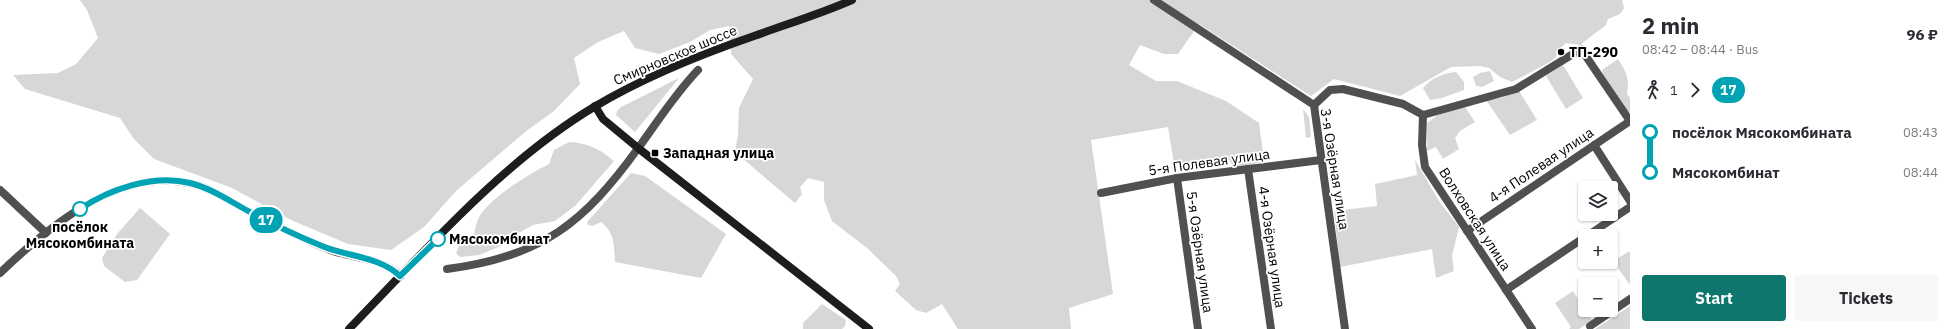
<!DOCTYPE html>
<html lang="en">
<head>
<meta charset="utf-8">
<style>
	:root { --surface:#fff; --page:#f7f7f7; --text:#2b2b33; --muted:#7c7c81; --accent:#0f766e }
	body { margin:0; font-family:"IBM Plex Sans",sans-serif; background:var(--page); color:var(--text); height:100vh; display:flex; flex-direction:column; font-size:15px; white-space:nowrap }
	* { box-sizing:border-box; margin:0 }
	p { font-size:13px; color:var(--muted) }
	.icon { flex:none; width:22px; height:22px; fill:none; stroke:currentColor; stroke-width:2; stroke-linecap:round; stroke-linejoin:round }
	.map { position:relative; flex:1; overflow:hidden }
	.panel { display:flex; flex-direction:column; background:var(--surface); width:320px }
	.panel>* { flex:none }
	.badge { padding:0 8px; border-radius:13px; font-size:14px; line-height:26px }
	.buttons { position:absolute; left:1578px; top:181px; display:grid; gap:8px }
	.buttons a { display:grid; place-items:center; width:40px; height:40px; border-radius:4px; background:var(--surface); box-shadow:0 1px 3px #0004; font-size:20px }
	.map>.badge { position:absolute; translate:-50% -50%; box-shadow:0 0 0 2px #fff }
	.legs { display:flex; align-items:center; gap:6px; height:44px; padding:0 12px; font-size:13px }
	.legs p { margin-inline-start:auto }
	.overview { display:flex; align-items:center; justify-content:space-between; height:68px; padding:0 12px }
	h1 { font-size:22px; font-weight:800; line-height:30px }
	.primary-button { display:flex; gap:8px; margin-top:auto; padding:8px 12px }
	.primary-button a { flex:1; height:46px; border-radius:4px; background:var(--accent); color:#fff; font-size:16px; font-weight:800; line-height:46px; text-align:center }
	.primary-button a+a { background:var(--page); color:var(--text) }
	ul { padding:0 12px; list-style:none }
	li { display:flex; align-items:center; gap:14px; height:40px; font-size:15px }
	li i { display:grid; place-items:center; width:6px; height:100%; margin:0 5px; background:currentColor }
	li i::after { content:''; width:10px; height:10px; margin:-5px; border:3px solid; border-radius:50%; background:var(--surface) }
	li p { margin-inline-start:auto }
	li:first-child i { background:linear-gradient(#0000 50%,currentColor 0) }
	li:last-child i { background:linear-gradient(currentColor 50%,#0000 0) }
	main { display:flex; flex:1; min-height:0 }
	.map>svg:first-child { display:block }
	.green { fill:#d7d7d7 }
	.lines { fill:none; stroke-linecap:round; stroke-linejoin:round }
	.street { stroke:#505050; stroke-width:8 }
	.secondary { stroke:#1d1d1d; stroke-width:8 }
	.line-1-casing { stroke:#fff; stroke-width:9 }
	.line-1 { stroke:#00a3b4; stroke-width:6 }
	.poi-dot { fill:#000; stroke:#fff; stroke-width:1.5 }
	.stop-1-dot { fill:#fff; stroke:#00a3b4; stroke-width:2 }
	.labels { text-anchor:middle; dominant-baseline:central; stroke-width:3.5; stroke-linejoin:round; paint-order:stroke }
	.poi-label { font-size:14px; font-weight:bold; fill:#000; stroke:#fff; text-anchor:start }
	.street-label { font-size:14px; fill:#000; stroke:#fff }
	.stop-label { font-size:14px; font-weight:bold; fill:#000; stroke:#fff }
</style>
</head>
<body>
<main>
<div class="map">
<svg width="1630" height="329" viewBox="0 0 1630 329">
	<rect width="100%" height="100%" fill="#fff"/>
	<!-- green -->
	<g class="green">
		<polygon points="80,0 1622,0 1624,8 1620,14 1608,19 1606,25 1580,45 1566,43 1557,51 1556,57 1550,62 1512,82 1500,77 1489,68 1480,66 1451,67 1400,96 1334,79 1311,96 1199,24 1178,54 1164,54 1140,45 1129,65 1156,81 1177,81 1226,101 1259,123 1264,161 1237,169 1227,158 1174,164 1168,127 1091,140 1113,294 1069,308 1071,329 958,329 942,304 926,313 916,310 895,291 900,284 896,276 867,248 832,221 824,200 824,182 808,178 800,187 802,194 795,203 735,152 738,134 739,108 753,79 731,54 729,26 710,30 690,42 659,54 635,48 624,31 598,42 574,58 580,84 554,111 525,132 456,191 424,227 391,250 348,244 291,220 232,188 154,159 134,139 120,118 25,89 13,75 58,73 76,64 98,38 87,10"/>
		<path d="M1618,59C1626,71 1630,80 1627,94L1630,98V112L1627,111L1603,74L1602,70Z"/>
		<polygon points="1563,65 1583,98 1566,109 1546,76"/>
		<polygon points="1490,71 1494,81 1482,87 1476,86 1473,77 1480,73"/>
		<path d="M1456,72L1464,82V90L1442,98L1430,100L1423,88C1431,78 1444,73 1456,72Z"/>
		<polygon points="679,78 635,132 616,115 617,111 621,107"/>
		<polygon points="1519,91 1537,120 1510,135 1486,100 1501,98"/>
		<polygon points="1465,107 1475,122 1460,131 1455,138 1459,149 1443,159 1436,147 1427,151 1427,123 1438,115"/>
		<polygon points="1303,109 1309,117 1311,137 1306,138"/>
		<path d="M569,142C588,143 600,149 614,161L576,205L555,221L533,225L515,235L501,246L479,255L460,257L456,253L460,243L473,238C475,231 476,220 481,214C493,196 529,174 549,164L554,150Z"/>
		<polygon points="1415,160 1439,201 1459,227 1452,256 1454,271 1436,278 1432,249 1340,267 1334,211 1377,206 1375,184 1417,175"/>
		<path d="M631,173L645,176L726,234L701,278L615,262C614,245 615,233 601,222L592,226L588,225L587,222Z"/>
		<polygon points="140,208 170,234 137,280 125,282 104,266 102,258 117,234"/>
		<polygon points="1630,251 1630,285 1613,261"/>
		<polygon points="1573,291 1592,320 1579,329 1569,329 1571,327 1555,303"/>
		<polygon points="822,304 846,320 845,326 842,329 803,329 803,323"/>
		<polygon points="1630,306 1630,329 1595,329"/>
	</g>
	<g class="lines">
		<!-- street -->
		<g class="street">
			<polyline points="1154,0 1314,105 1345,329"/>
			<polyline points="1314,105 1330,90 1343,89 1403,104 1423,115 1516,89 1581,49 1630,121"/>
			<polyline points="1423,115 1422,145 1425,167 1532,329"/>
			<polyline points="1594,145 1630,201"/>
			<polyline points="1248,169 1271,329"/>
			<polyline points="1177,178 1198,329"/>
			<polyline points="0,190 46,233"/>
			<polyline points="1101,193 1177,178 1321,160"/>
			<polyline points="1467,231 1630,121"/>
			<polyline points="1587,236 1630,207"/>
			<path d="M447,269C542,257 584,223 639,147C658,121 675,94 698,70"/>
			<path d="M0,273C47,228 119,167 189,183C208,187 225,198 241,207C261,218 282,229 303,238C315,244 327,250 340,253C362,259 383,260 401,276"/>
			<polyline points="1506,290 1585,237"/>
			<polyline points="1590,326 1630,299"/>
		</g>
		<!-- secondary -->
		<g class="secondary">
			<polyline points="595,106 603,119 638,148 869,329"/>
			<path d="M349,329C423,253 502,162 594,107C644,77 699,55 754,36C787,24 820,14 852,0"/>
		</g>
	</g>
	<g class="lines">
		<!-- line-1 casing -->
		<g class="line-1-casing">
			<path id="line-1" d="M80,209C110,189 153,174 190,183C211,188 231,202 250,212C274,225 297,236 322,246C348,257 379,256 400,276L438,239"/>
		</g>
		<!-- line-1 -->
		<use href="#line-1" class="line-1"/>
	</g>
	<!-- markers -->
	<g class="poi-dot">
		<circle cx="1561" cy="52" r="4"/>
		<rect x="651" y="149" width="8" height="8" rx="2"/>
	</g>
	<g class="stop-1-dot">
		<circle cx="80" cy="209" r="7"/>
		<circle cx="438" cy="239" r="7"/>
	</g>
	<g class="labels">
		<!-- poi labels -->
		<g class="poi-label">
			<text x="1569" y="52">ТП-290</text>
			<text x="663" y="153">Западная улица</text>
		</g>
		<!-- street labels -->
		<g class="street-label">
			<text transform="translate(675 55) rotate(-23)">Смирновское шоссе</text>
			<text transform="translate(1209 162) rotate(-8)">5-я Полевая улица</text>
			<text transform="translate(1541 165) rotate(-34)">4-я Полевая улица</text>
			<text transform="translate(1335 169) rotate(81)">3-я Озёрная улица</text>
			<text transform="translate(1475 219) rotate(57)">Волховская улица</text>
			<text transform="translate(1272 247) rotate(82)">4-я Озёрная улица</text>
			<text transform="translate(1200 252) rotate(82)">5-я Озёрная улица</text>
		</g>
		<!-- stop labels -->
		<g class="stop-label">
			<text x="80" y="227">посёлок<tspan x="80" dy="16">Мясокомбината</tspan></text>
			<text x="449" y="239" text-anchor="start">Мясокомбинат</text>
		</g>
	</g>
</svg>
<div class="buttons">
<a><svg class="icon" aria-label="layers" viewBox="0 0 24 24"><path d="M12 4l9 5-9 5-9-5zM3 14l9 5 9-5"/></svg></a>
<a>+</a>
<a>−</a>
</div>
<b class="badge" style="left:266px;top:220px;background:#00a3b4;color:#fff">17</b>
</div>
<section class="panel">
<div class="overview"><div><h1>2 min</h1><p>08:42 – 08:44 · Bus</p></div><b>96 ₽</b></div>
<div class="legs"><svg class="icon" aria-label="walk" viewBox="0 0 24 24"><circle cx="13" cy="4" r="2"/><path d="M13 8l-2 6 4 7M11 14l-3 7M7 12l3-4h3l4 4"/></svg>1<svg class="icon" aria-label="forward" viewBox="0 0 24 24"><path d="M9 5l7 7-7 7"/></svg><b class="badge" style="background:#00a3b4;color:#fff">17</b></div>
<ul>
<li><i style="color:#00a3b4"></i><b>посёлок Мясокомбината</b><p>08:43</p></li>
<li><i style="color:#00a3b4"></i><b>Мясокомбинат</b><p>08:44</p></li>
</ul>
<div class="primary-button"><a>Start</a><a>Tickets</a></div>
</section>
</main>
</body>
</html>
